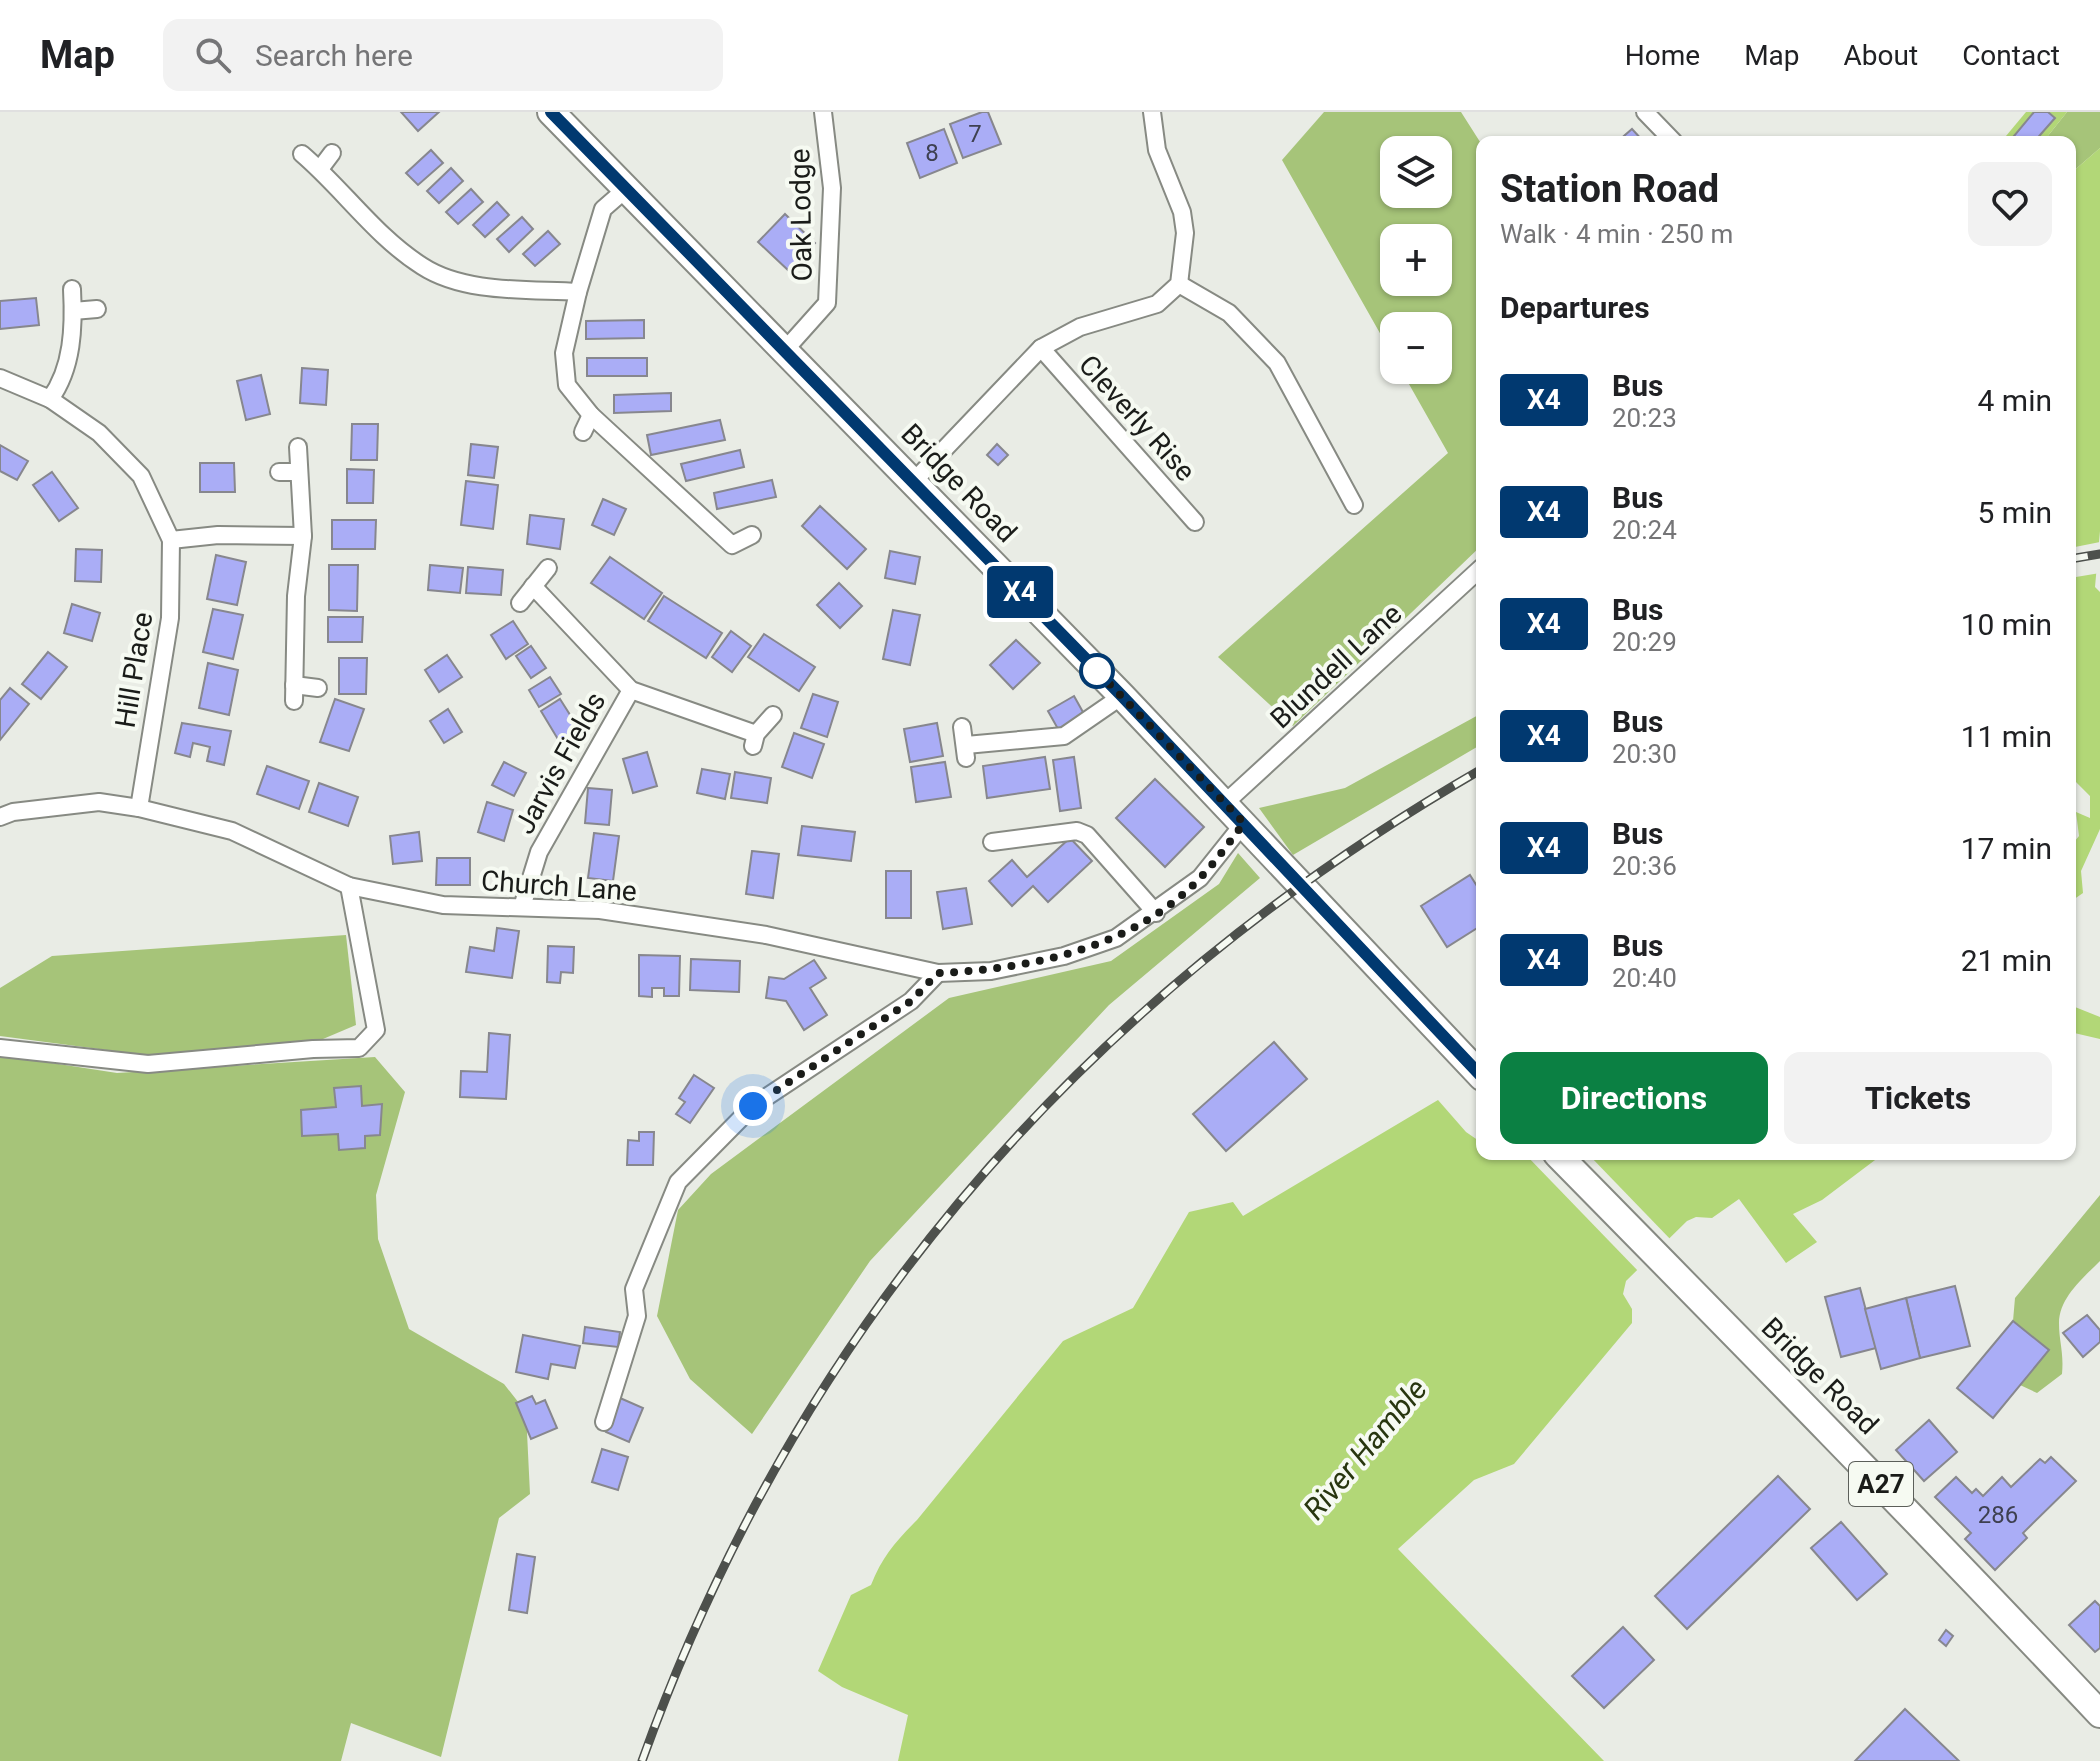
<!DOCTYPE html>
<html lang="en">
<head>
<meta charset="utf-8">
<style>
	:root { --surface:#fff; --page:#f2f2f2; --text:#202124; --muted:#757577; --line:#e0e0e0; --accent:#0b8043 }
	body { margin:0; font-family:Roboto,sans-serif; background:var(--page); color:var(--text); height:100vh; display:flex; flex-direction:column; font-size:30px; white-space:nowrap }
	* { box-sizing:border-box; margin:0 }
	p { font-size:26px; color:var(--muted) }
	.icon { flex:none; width:44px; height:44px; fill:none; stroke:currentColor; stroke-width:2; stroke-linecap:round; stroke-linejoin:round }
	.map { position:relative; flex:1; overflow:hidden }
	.side { position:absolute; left:1476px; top:24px; width:600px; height:1024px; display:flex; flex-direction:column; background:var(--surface); border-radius:16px; box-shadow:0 2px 6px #0004 }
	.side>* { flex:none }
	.badge { padding:0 16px; border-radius:6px; font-size:28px; line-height:52px }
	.controls { position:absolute; left:1380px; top:24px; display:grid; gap:16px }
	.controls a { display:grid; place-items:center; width:72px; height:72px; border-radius:16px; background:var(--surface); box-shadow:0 2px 6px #0004; font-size:40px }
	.you { position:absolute; width:40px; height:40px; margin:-20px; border:6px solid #fff; border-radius:50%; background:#1a73e8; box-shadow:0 0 0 12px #1a73e833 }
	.map>.badge { position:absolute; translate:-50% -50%; box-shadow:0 0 0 4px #fff }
	h2 { padding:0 24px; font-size:30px; line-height:72px }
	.round { display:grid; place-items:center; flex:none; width:84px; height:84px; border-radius:16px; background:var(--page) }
	.head { display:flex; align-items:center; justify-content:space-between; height:136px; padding:0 24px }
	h1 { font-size:38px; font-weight:700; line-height:60px }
	.button { display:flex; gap:16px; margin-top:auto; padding:16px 24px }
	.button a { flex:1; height:92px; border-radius:16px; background:var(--accent); color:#fff; font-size:32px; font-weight:700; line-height:92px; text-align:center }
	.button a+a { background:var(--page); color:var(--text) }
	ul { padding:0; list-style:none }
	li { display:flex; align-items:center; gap:24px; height:112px; padding:0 24px }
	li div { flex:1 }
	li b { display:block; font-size:30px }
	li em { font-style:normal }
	li .badge { min-width:88px; font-weight:700; text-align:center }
	header { display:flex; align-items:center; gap:48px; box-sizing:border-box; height:112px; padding:0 40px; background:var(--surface); border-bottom:2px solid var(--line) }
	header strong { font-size:38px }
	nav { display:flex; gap:44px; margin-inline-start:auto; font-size:28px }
	.search { width:560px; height:72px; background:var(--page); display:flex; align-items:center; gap:20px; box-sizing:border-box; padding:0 28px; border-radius:16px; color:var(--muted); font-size:30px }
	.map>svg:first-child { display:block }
	.green { fill:#a6c479; fill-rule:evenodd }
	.water { fill:#b2d777 }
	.pier { fill:#e9ece5 }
	.building { fill:#aaadf6; stroke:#87878e; stroke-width:2 }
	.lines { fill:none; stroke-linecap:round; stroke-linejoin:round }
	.street-casing { stroke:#878a83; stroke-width:20 }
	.primary-casing { stroke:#878a83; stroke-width:30 }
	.street { stroke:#fff; stroke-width:16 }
	.primary { stroke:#fff; stroke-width:26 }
	.rail-casing { stroke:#4d504c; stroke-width:9 }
	.rail { stroke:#f6faf2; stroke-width:6; stroke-dasharray:18; stroke-linecap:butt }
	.line-casing { stroke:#fff; stroke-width:18 }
	.line { stroke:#013970; stroke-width:12 }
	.walk { stroke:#1a1c19; stroke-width:8; stroke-dasharray:0 14.4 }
	.stop-dot { fill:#fff; stroke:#013970; stroke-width:4 }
	.labels { text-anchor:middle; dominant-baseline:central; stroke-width:8; stroke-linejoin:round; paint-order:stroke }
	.number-label { font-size:24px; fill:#3e4050 }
	.shield { fill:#f6faf2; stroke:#5c5f5a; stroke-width:2 }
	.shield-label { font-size:26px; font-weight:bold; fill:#1a1c19 }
	.street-label { font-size:28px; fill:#1a1c19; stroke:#f6faf2 }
	.water-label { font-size:30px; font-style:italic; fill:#28360f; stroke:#f6faf2 }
</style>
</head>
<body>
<header>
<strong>Map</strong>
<div class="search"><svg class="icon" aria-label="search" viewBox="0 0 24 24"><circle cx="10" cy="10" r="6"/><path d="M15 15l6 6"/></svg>Search here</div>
<nav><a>Home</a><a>Map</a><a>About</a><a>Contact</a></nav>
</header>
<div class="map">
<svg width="2100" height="1649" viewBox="0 0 2100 1649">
	<rect width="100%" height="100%" fill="#e9ece5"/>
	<!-- green -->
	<g class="green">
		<path d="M1324,0H1461L1482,33V433L1293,614L1218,545L1448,341L1401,258H1438V214H1394V246L1282,48ZM1394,38H1438V82H1394ZM1394,126H1438V170H1394Z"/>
		<polygon points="2067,0 2100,0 2100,36 2070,62 2070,30 2043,30"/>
		<polygon points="1482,601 1482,632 1293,743 1259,696 1345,676"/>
		<polygon points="1238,741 1260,766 1109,893 870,1149 752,1322 690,1267 657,1204 678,1098 711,1062 949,886 1111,849 1219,772"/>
		<polygon points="346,823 356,913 323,927 152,944 0,924 0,876 52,844"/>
		<polygon points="0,943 117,961 375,945 405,980 376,1083 378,1127 409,1217 504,1272 526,1300 530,1382 499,1406 441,1645 351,1611 341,1649 0,1649"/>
		<path d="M2100,1083V1149C2083,1166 2059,1186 2059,1211C2059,1230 2064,1240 2062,1262L2037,1281L2020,1273L2049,1238L2013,1209L2015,1186Z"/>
	</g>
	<!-- water -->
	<g class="water">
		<polygon points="2026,0 2067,0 2043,30 2001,30"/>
		<polygon points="2100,36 2100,419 2095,475 2100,480 2100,717 2081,759 2083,781 2070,790 2070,735 2079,724 2076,700 2090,706 2090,684 2076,670 2070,669 2070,62"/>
		<polygon points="2070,893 2100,905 2100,927 2070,920"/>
		<path d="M1438,988L1466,1020L1482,1031V1042H1883L1822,1088L1793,1102L1817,1130L1786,1151L1739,1087L1712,1106L1696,1105L1687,1109L1626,1169L1623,1182L1632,1197V1211L1514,1352L1474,1368L1398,1437L1604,1649H898L908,1603L842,1575L818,1559L851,1483L871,1473C882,1445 896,1429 917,1408L1063,1229L1133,1196L1189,1100L1233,1090L1243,1104Z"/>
	</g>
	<!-- pier -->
	<g class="pier">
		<polygon points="2100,430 2100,461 2070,466 2070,436"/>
		<polygon points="1525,1042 1588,1042 1673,1130 1640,1161"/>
	</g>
	<!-- building -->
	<g class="building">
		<polygon points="401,0 439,0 418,19"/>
		<polygon points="982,0 988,0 1001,32 963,46 950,12"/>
		<polygon points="2034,0 2048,0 2055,6 2034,30 2009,30"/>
		<polygon points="944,17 957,51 920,66 907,31"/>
		<polygon points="1632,17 1644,30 1617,30"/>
		<polygon points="431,38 443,51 418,73 406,61"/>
		<polygon points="451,56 463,69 439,91 427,79"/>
		<polygon points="471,77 483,90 458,112 446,100"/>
		<polygon points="497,90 509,103 485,125 473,113"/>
		<polygon points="785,102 815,131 789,159 758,130"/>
		<polygon points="522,105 533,117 509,140 497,127"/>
		<polygon points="548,119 560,132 535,154 523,142"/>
		<polygon points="36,186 39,213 0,217 0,189"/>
		<polygon points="644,208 644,226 586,227 586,209"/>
		<rect x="587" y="246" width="60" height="18"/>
		<polygon points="302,256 328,258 326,293 300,291"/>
		<polygon points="261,263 270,302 246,308 237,269"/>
		<polygon points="671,281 671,299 614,301 614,283"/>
		<polygon points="720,308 725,328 651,343 647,323"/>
		<polygon points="352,312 378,312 377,348 351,348"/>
		<polygon points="471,332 498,335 494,366 468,363"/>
		<polygon points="997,332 1008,343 998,353 987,343"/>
		<polygon points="0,333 28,349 17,368 0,359"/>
		<polygon points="740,338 744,355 686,369 681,352"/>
		<polygon points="200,351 234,351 235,380 200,380"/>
		<polygon points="347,357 374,358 373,391 347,391"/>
		<polygon points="52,360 78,396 59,409 33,373"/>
		<polygon points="772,368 776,385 717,397 714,381"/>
		<polygon points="466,369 498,373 493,417 461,413"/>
		<polygon points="603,387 626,397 614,423 592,413"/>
		<polygon points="820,394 866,437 847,457 802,414"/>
		<polygon points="530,403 564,407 560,437 527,432"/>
		<polygon points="332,408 376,408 375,437 332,437"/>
		<polygon points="76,437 102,438 101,470 75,469"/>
		<polygon points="890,439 920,445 915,472 885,466"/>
		<polygon points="216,443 246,450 237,493 207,487"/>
		<polygon points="610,445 662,481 644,507 591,471"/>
		<polygon points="329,453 358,453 357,499 329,498"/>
		<polygon points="430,453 463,456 460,481 428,478"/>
		<polygon points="468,455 503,458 501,483 466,481"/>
		<polygon points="839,471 862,494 840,516 817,493"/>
		<polygon points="664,484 722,521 706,546 648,509"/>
		<polygon points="72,492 100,501 92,529 64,521"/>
		<polygon points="213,497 243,503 233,547 203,540"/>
		<polygon points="893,498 920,503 910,553 883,547"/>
		<polygon points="328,505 363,505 362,530 328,530"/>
		<polygon points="513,509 528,532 506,547 491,523"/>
		<polygon points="731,519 751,534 732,560 712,545"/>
		<polygon points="764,522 815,555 799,579 748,545"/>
		<polygon points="1016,528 1040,551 1013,577 990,553"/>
		<polygon points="531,534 546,556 531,566 516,544"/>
		<polygon points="48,540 67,555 41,587 22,572"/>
		<polygon points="447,543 462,565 439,580 425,558"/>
		<polygon points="339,546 367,546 366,582 339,582"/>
		<polygon points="208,551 238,558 229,603 199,596"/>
		<polygon points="550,565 561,582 539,595 529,578"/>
		<polygon points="10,576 29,592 0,628 0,588"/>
		<polygon points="813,582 838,590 827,625 801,616"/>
		<polygon points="1074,584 1084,602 1058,617 1048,599"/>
		<polygon points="335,587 364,597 349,639 320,630"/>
		<polygon points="560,587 579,617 559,629 541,599"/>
		<polygon points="448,597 462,620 444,631 430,609"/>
		<polygon points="182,611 231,619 224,653 207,649 210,635 193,631 190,645 175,641"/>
		<polygon points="937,611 943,644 910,650 904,617"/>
		<polygon points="794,621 824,632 812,666 782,655"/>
		<polygon points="647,640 657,674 633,681 623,647"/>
		<polygon points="1045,645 1050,677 987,686 983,654"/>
		<polygon points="1074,645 1081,696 1060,699 1053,648"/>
		<polygon points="504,650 526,661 514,684 492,673"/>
		<polygon points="945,650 951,685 916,690 911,655"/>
		<polygon points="267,654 309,669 299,697 257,682"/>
		<polygon points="702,657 730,662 725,687 697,681"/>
		<polygon points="735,660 771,666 767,691 731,686"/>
		<polygon points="1155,667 1204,715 1165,755 1116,706"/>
		<polygon points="319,671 358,685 348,714 309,700"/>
		<polygon points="588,676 612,678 609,713 585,711"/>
		<polygon points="487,690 513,698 504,729 478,720"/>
		<polygon points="802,714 855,720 851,749 798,743"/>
		<polygon points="419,720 422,749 393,752 390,724"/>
		<polygon points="594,721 619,724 613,769 588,766"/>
		<polygon points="1070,726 1092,749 1048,790 1033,774 1012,794 989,769 1012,748 1027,765"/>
		<polygon points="752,739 779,742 773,786 746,782"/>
		<polygon points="437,746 470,746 470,773 436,773"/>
		<rect x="886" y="759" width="25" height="47"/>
		<polygon points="1470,763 1482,782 1482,813 1447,835 1421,794"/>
		<polygon points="966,776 972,812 943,817 937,780"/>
		<polygon points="497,816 519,819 512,866 466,860 470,835 494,839"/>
		<polygon points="548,834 574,835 573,861 561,860 560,871 547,870"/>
		<polygon points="639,843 680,844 679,884 664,884 664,876 652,876 652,885 639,884"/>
		<polygon points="691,847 740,849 739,880 690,878"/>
		<polygon points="814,848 826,866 810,876 827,903 804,918 786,889 766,886 769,865 784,867"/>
		<polygon points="489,921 510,923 506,987 460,985 461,959 487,960"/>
		<polygon points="1274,930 1307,967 1226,1039 1193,1002"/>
		<polygon points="694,963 714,976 690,1011 676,1002 685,990 679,986"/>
		<polygon points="361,974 362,994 382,992 380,1023 365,1024 365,1036 339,1038 338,1022 302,1024 301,998 336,995 334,976"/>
		<polygon points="639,1020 654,1020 653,1053 627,1053 628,1028 639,1029"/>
		<polygon points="1955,1174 1970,1234 1920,1246 1906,1186"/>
		<polygon points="1860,1176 1876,1236 1841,1245 1825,1185"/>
		<polygon points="1906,1186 1920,1246 1881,1257 1865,1197"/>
		<polygon points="2087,1203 2100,1218 2100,1230 2083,1245 2063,1221"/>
		<polygon points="2013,1209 2049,1238 1993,1306 1957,1276"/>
		<polygon points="585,1215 620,1220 618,1235 583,1231"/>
		<polygon points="523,1223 580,1234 575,1256 551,1252 548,1267 516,1260"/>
		<polygon points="532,1284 536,1292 545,1288 557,1316 531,1327 516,1291"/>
		<polygon points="620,1286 643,1296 629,1330 606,1320"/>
		<polygon points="1929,1308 1957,1340 1924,1369 1896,1338"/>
		<polygon points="602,1337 628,1345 618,1378 592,1370"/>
		<polygon points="2051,1345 2076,1369 2023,1421 2027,1426 1995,1458 1965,1427 1971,1421 1935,1385 1956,1365 1972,1381 1976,1377 1983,1384 2002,1365 2011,1375 2040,1347 2045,1351"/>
		<polygon points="1778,1364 1810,1397 1687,1517 1655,1484"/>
		<polygon points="1841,1410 1887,1462 1857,1488 1811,1436"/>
		<polygon points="517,1442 535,1445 527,1501 509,1498"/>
		<polygon points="2095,1489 2100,1494 2100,1536 2095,1540 2069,1513"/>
		<polygon points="1623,1515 1654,1548 1604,1596 1572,1564"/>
		<polygon points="1946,1518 1953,1524 1946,1534 1939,1528"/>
		<polygon points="1905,1597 1959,1649 1855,1649"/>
	</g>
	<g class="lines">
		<!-- street casing -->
		<g class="street-casing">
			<g id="street">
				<polyline points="1645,0 1674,30"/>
				<path d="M302,42C343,77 376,125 422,154C465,182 529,177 578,180"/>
				<polyline points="320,57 332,41"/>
				<polyline points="626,77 603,97 578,180 564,241 567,273 591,303 732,433 752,423"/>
				<polyline points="1179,172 1229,201 1277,251 1354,393"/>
				<polyline points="73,199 97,197"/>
				<polyline points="1041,236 1195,410"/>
				<polyline points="785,238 827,191 832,76 823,0"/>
				<polyline points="0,266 50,287 99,321 141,364 171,428 170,506 139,696"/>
				<path d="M50,287C73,256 74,214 72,177"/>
				<polyline points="583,320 591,303"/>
				<polyline points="279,360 298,360"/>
				<polyline points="914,369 1041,236 1080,215 1157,192 1179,172 1185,121 1182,100 1157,38 1152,0"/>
				<polyline points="171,428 218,423 303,424"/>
				<polyline points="533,474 631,578 756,622"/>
				<polyline points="520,491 548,456"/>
				<polyline points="294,573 318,576"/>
				<polyline points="294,589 296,484 303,424 298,335"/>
				<polyline points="962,615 966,646"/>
				<polyline points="966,633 1064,624 1122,584"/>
				<polyline points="753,634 756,622 773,603"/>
				<polyline points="1225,691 1482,455"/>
				<polyline points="0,705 13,700 99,690 139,696 232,719 349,774 443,793 600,798 766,823 938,861 991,859 1064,844 1116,826 1200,766 1244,711"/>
				<polyline points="992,730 1077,719 1087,723 1156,801"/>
				<polyline points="522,795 539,740 631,578"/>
				<polyline points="0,936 148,952 313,937 359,936 376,918 349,774"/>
				<polyline points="604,1310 637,1204 634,1177 678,1070 753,994 911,889 938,861"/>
			</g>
		</g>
		<!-- primary casing -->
		<g class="primary-casing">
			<g id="primary">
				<polyline points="551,0 1122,584 1482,965"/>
				<path d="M1557,1042C1739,1227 1922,1413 2100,1602"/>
			</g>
		</g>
		<!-- street -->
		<use href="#street" class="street"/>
		<!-- primary -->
		<use href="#primary" class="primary"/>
		<!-- rail casing -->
		<g class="rail-casing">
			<g id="rail">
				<polyline points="2070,447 2100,442"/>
				<path d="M642,1649C798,1215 1083,887 1482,657"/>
			</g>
		</g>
		<!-- rail -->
		<use href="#rail" class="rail"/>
	</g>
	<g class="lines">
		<!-- line casing -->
		<g class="line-casing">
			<polyline id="line" points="551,0 1122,584 1482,965"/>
		</g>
		<!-- line -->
		<use href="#line" class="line"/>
		<!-- walk -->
		<path class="walk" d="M753,994L911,889L938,861C1032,857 1135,836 1202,764C1217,748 1230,729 1244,711L1097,559"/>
	</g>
	<!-- markers -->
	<circle class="stop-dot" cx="1097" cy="559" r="16"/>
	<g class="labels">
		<!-- number labels -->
		<g class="number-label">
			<text x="975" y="22">7</text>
			<text x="932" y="41">8</text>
			<text x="1998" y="1403">286</text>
		</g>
		<!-- shield labels -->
		<rect class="shield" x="1849" y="1350" width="64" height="44" rx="6"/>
		<g class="shield-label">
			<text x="1881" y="1372">A27</text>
		</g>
		<!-- street labels -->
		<g class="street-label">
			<text transform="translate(801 103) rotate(-91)">Oak Lodge</text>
			<text transform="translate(1137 306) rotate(48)">Cleverly Rise</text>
			<text transform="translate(959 371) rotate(46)">Bridge Road</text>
			<text transform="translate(1336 554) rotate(-43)">Blundell Lane</text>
			<text transform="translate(134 558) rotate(-81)">Hill Place</text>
			<text transform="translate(560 651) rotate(-61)">Jarvis Fields</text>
			<text transform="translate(559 774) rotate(4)">Church Lane</text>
			<text transform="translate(1820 1264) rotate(45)">Bridge Road</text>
		</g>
		<!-- water labels -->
		<g class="water-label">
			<text transform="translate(1365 1337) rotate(-50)">River Hamble</text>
		</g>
	</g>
</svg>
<div class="controls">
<a><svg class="icon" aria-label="layers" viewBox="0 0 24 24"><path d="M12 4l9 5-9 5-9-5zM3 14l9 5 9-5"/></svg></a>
<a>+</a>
<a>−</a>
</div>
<div class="you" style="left:753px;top:994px"></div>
<b class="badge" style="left:1020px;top:480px;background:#013970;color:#fff">X4</b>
<section class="side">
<div class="head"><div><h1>Station Road</h1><p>Walk · 4 min · 250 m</p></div><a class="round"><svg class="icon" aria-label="heart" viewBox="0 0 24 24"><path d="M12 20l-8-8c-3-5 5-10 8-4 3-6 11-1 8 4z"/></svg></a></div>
<h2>Departures</h2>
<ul>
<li><span class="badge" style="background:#013970;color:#fff">X4</span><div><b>Bus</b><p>20:23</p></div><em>4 min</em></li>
<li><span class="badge" style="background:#013970;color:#fff">X4</span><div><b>Bus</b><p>20:24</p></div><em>5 min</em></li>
<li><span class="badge" style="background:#013970;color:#fff">X4</span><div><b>Bus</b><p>20:29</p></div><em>10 min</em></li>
<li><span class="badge" style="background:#013970;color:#fff">X4</span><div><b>Bus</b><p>20:30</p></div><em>11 min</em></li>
<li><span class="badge" style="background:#013970;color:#fff">X4</span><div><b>Bus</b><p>20:36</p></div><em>17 min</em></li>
<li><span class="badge" style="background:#013970;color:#fff">X4</span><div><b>Bus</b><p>20:40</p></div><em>21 min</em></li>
</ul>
<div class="button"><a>Directions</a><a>Tickets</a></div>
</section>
</div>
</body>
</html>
